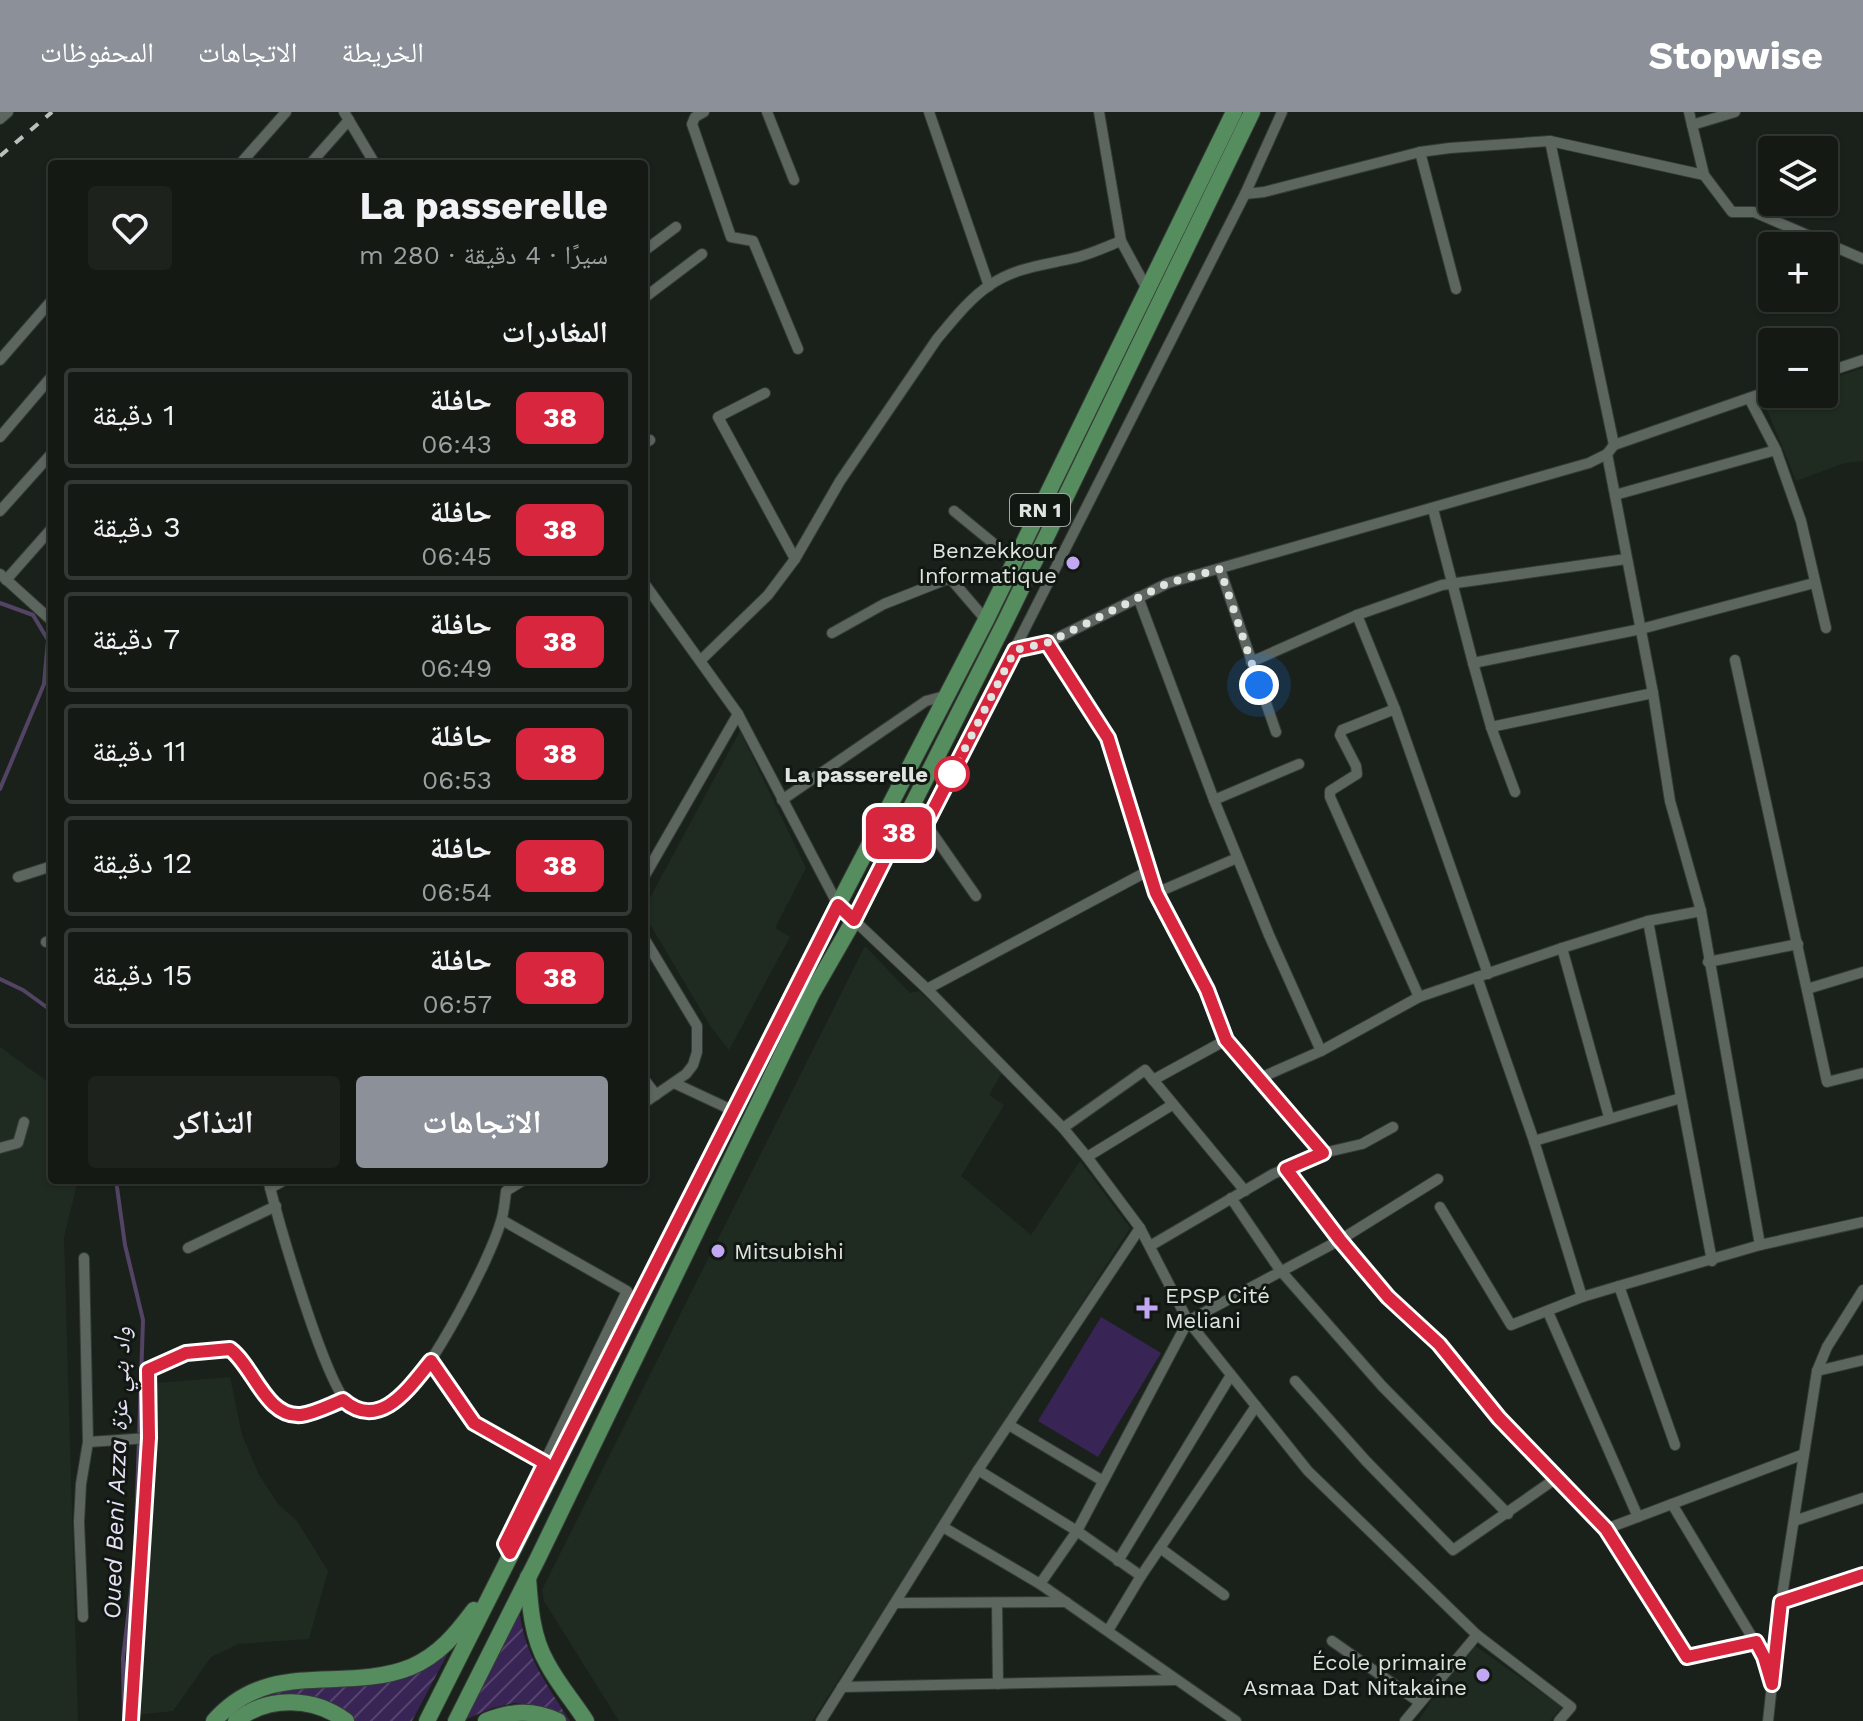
<!DOCTYPE html>
<html lang="ar">
<head>
<meta charset="utf-8">
<style>
	:root { --surface:#141914; --page:#1d221d; --text:#f1f3f6; --muted:#9da0a0; --line:#333834; --accent:#8c9099 }
	body { margin:0; font-family:"Work Sans","Noto Naskh Arabic",sans-serif; background:var(--page); color:var(--text); direction:rtl; height:100vh; display:flex; flex-direction:column; font-size:30px; white-space:nowrap }
	* { box-sizing:border-box; margin:0 }
	p { font-size:26px; color:var(--muted) }
	.icon { flex:none; width:44px; height:44px; fill:none; stroke:currentColor; stroke-width:2; stroke-linecap:round; stroke-linejoin:round }
	.map { position:relative; flex:1; overflow:hidden; direction:ltr }
	.sheet { position:absolute; left:48px; top:48px; width:600px; height:1024px; display:flex; flex-direction:column; background:var(--surface); border-radius:8px; box-shadow:0 2px 6px #0004,0 0 0 2px var(--line); direction:rtl }
	.sheet>* { flex:none }
	.badge { padding:0 16px; border-radius:12px; font-size:28px; line-height:52px }
	.fabs { position:absolute; left:1758px; top:24px; display:grid; gap:16px }
	.fabs a { display:grid; place-items:center; width:80px; height:80px; border-radius:8px; background:var(--surface); box-shadow:0 2px 6px #0004,0 0 0 2px var(--line); font-size:40px }
	.you { position:absolute; width:40px; height:40px; margin:-20px; border:6px solid #fff; border-radius:50%; background:#1a73e8; box-shadow:0 0 0 12px #1a73e833 }
	.map>.badge { position:absolute; translate:-50% -50%; box-shadow:0 0 0 4px #fff }
	h2 { padding:0 40px; font-size:30px; line-height:72px }
	.round { display:grid; place-items:center; flex:none; width:84px; height:84px; border-radius:8px; background:var(--page) }
	.overview { display:flex; align-items:center; justify-content:space-between; height:136px; padding:0 40px }
	h1 { font-size:38px; font-weight:700; line-height:60px }
	.cta { display:flex; gap:16px; margin-top:auto; padding:16px 40px }
	.cta a { flex:1; height:92px; border-radius:8px; background:var(--accent); color:#fff; font-size:32px; font-weight:700; line-height:92px; text-align:center }
	.cta a+a { background:var(--page); color:var(--text) }
	ul { padding:0; list-style:none }
	li { display:flex; align-items:center; gap:24px; height:100px; margin:0 16px 12px; padding:0 24px; border:4px solid var(--line); border-radius:8px }
	li div { flex:1 }
	li b { display:block; font-size:30px }
	li em { font-style:normal }
	li .badge { min-width:88px; font-weight:700; text-align:center }
	header { display:flex; align-items:center; gap:48px; box-sizing:border-box; height:112px; padding:0 40px; background:var(--accent); color:#fff }
	header strong { font-size:38px }
	nav { display:flex; gap:44px; margin-inline-start:auto; font-size:28px }
	.map>svg:first-child { display:block }
	.built { fill:#1f2b20 }
	.garden { fill:url(#garden-furrows) }
	.pitch { fill:#392456 }
	.lines { fill:none; stroke-linecap:round; stroke-linejoin:round }
	.stream { stroke:#534465; stroke-width:4 }
	.minor-casing { stroke:#353b36; stroke-width:12 }
	.trunk-casing { stroke:#353b36; stroke-width:18 }
	.minor { stroke:#5d665e; stroke-width:10 }
	.trunk { stroke:#568d5f; stroke-width:16 }
	.rail { stroke:#bcc0bc; stroke-width:4; stroke-dasharray:10 10; stroke-linecap:butt }
	.line-casing { stroke:#fff; stroke-width:18 }
	.line { stroke:#d7263d; stroke-width:12 }
	.walk { stroke:#e0e4e0; stroke-width:8; stroke-dasharray:0 14.4 }
	.poi-dot { fill:#c2a8f2; stroke:#111812; stroke-width:3 }
	.stop-dot { fill:#fff; stroke:#d7263d; stroke-width:4 }
	.labels { text-anchor:middle; dominant-baseline:central; stroke-width:6; stroke-linejoin:round; paint-order:stroke }
	.shield { fill:#111812; stroke:#a2a7a2; stroke-width:2 }
	.shield-label { font-size:20px; font-weight:bold; fill:#e0e4e0 }
	.poi-label { font-size:22px; fill:#e0e4e0; stroke:#111812; text-anchor:end }
	.stop-label { font-size:22px; font-weight:bold; fill:#e0e4e0; stroke:#111812; text-anchor:end }
	.water-label { font-size:24px; font-style:italic; fill:#e7e0f6; stroke:#111812 }
</style>
</head>
<body>
<header>
<strong>Stopwise</strong>
<nav><a>الخريطة</a><a>الاتجاهات</a><a>المحفوظات</a></nav>
</header>
<div class="map">
<svg width="1863" height="1609" viewBox="0 0 1863 1609">
	<defs>
		<pattern id="garden-furrows" width="10" height="10" patternUnits="userSpaceOnUse" patternTransform="scale(2)"><rect width="10" height="10" fill="#392456"/><path d="M-1 1l2-2M0 10L10 0M9 11l2-2" fill="none" stroke="#55446e"/></pattern>
	</defs>
	<rect width="100%" height="100%" fill="#1a211b"/>
	<!-- built -->
	<g class="built">
		<polygon points="1863,256 1863,349 1845,351 1796,369 1764,290 1786,282 1824,282 1824,269"/>
		<polygon points="740,619 806,756 775,816 790,825 729,938 711,915 644,802 644,797"/>
		<polygon points="865,834 910,881 919,879 1003,959 989,983 1004,993 961,1064 1031,1123 1080,1049 1130,1116 812,1609 619,1609 544,1489 542,1478"/>
		<polygon points="0,935 52,973 52,1068 78,1068 64,1125 78,1609 0,1609"/>
		<polygon points="230,1265 242,1323 259,1363 278,1392 297,1409 328,1459 309,1527 238,1532 226,1538 211,1545 173,1599 136,1603 150,1452 157,1271"/>
		<polygon points="1471,1531 1562,1595 1550,1609 1418,1609"/>
	</g>
	<!-- garden -->
	<g class="garden">
		<path d="M519,1491C521,1538 546,1571 570,1609H565L540,1594L514,1591L492,1596L462,1609Z"/>
		<polygon points="448,1541 412,1609 354,1609 318,1590 233,1604 228,1609 222,1609 242,1593 274,1579 432,1553"/>
	</g>
	<!-- pitch -->
	<polygon class="pitch" points="1101,1205 1161,1241 1098,1345 1038,1309"/>
	<g class="lines">
		<!-- stream -->
		<g class="stream">
			<polyline points="0,491 33,503 48,528 44,572 0,677"/>
			<polyline points="0,867 23,878 52,899"/>
			<polyline points="116,1068 125,1133 143,1208 135,1446 123,1546 124,1609"/>
		</g>
		<!-- minor casing -->
		<g class="minor-casing">
			<g id="minor">
				<polyline points="344,0 375,52"/>
				<polyline points="704,0 695,5 692,12 731,125 753,129 798,237"/>
				<polyline points="767,0 794,68"/>
				<polyline points="929,0 989,174"/>
				<polyline points="1099,0 1121,129 1147,177"/>
				<polyline points="1689,0 1704,63 1732,100 1754,100 1863,147"/>
				<polyline points="0,7 8,0"/>
				<polyline points="1692,13 1735,0"/>
				<polyline points="1550,29 1614,333"/>
				<polyline points="1420,40 1456,177"/>
				<polyline points="240,52 286,0"/>
				<polyline points="310,52 349,8"/>
				<polyline points="1245,82 1264,80 1420,40 1450,36 1550,29 1704,63"/>
				<polyline points="644,139 676,115"/>
				<polyline points="644,186 702,142"/>
				<polyline points="0,248 52,188"/>
				<polyline points="1824,261 1863,248"/>
				<polyline points="765,281 718,305 795,447"/>
				<polyline points="1749,286 1776,338 1801,409 1826,516"/>
				<polyline points="0,325 52,264"/>
				<polyline points="644,332 650,328"/>
				<polyline points="1607,342 1653,581 1670,689 1701,799 1760,1133"/>
				<polyline points="1615,383 1776,338"/>
				<polyline points="1433,397 1473,551"/>
				<polyline points="0,399 52,341"/>
				<polyline points="954,399 1015,449"/>
				<polyline points="1220,457 1276,620"/>
				<polyline points="0,462 52,509"/>
				<polyline points="6,468 52,416"/>
				<polyline points="644,471 738,602 838,793 927,877 1063,1016 1087,1045 1140,1116 1188,1209 1308,1359 1477,1523 1571,1595 1559,1609"/>
				<polyline points="1138,485 1214,688 1299,652"/>
				<polyline points="1357,503 1395,597 1488,862"/>
				<polyline points="832,521 884,492 950,466 986,508"/>
				<polyline points="1047,531 1108,626 1156,781 1207,878 1226,928 1323,1041"/>
				<polyline points="1015,538 1047,531 1168,471 1589,351 1607,342 1614,333 1772,278"/>
				<path d="M701,548L768,483L795,447L840,369L937,227C953,208 970,186 990,173C1016,155 1045,153 1074,146C1089,143 1105,135 1121,129"/>
				<polyline points="1735,548 1827,970 1863,961"/>
				<polyline points="1251,550 1357,503 1442,473 1626,447"/>
				<polyline points="1395,597 1342,618 1340,623 1356,654 1357,662 1330,679 1330,685 1419,885"/>
				<polyline points="1491,615 1653,581"/>
				<polyline points="1515,680 1491,615 1473,551 1641,517 1814,471"/>
				<polyline points="782,688 926,589 948,583"/>
				<polyline points="1214,688 1269,823 1321,939"/>
				<polyline points="926,712 976,784"/>
				<polyline points="898,721 926,712 1245,82 1282,0"/>
				<polyline points="18,765 52,754"/>
				<polyline points="644,765 738,602"/>
				<polyline points="1156,781 1237,746"/>
				<polyline points="1648,809 1712,1149"/>
				<polyline points="644,826 697,914 697,940 693,953 686,962 644,991"/>
				<polyline points="46,830 52,828"/>
				<polyline points="1562,836 1609,1005"/>
				<polyline points="1708,850 1798,832"/>
				<polyline points="1477,865 1534,1029 1582,1185"/>
				<polyline points="927,877 1148,759"/>
				<polyline points="1807,877 1863,860"/>
				<polyline points="1260,966 1321,939 1419,885 1562,836 1648,809 1701,799"/>
				<polyline points="644,967 656,983"/>
				<polyline points="1153,968 1226,928"/>
				<polyline points="674,971 734,999"/>
				<polyline points="1063,1016 1145,958 1245,1079"/>
				<polyline points="1534,1029 1681,986"/>
				<polyline points="0,1036 18,1031 24,1010"/>
				<polyline points="1087,1045 1172,993"/>
				<polyline points="1286,1057 1340,1128 1388,1185 1439,1232 1499,1306 1606,1417 1687,1545 1756,1530"/>
				<path d="M268,1068C278,1107 326,1278 352,1296C366,1306 390,1295 402,1284C432,1258 490,1148 501,1109C504,1100 505,1089 506,1079L524,1068"/>
				<polyline points="270,1076 285,1068"/>
				<polyline points="1231,1086 1280,1158 1382,1274 1508,1402"/>
				<polyline points="1440,1095 1511,1213 1582,1185 1619,1174 1760,1133 1863,1110"/>
				<polyline points="502,1108 627,1179 505,1432 510,1441"/>
				<polyline points="1150,1134 1273,1062 1323,1041 1362,1032 1393,1015"/>
				<polyline points="188,1136 276,1094"/>
				<polyline points="1619,1174 1675,1333"/>
				<polyline points="1548,1200 1638,1405"/>
				<polyline points="431,1249 474,1311 545,1351"/>
				<polyline points="1817,1259 1863,1248"/>
				<polyline points="1295,1269 1366,1349 1453,1438 1558,1365"/>
				<polyline points="1009,1313 1103,1369"/>
				<polyline points="88,1330 149,1326"/>
				<polyline points="978,1358 1077,1419 1040,1472"/>
				<polyline points="1672,1392 1764,1545 1770,1564"/>
				<polyline points="1794,1409 1863,1386"/>
				<polyline points="943,1415 1040,1472 1236,1609"/>
				<polyline points="1606,1417 1804,1342"/>
				<polyline points="1160,1436 1224,1483"/>
				<polyline points="1118,1449 1231,1263"/>
				<polyline points="1141,1464 1077,1419 1188,1209 1340,1128 1438,1067"/>
				<polyline points="1781,1490 1863,1463"/>
				<polyline points="896,1491 1066,1490"/>
				<polyline points="997,1491 998,1572"/>
				<polyline points="83,1505 79,1410 81,1372 88,1330 84,1146"/>
				<polyline points="1109,1517 1141,1464 1256,1294"/>
				<polyline points="1332,1529 1419,1590"/>
				<polyline points="842,1575 1176,1568"/>
				<path d="M131,1609L149,1326L148,1258L186,1241L230,1237C254,1255 266,1306 301,1303C315,1302 330,1293 343,1288"/>
				<polyline points="821,1609 978,1358 1140,1116"/>
				<polyline points="1405,1609 1477,1523"/>
				<polyline points="1768,1609 1781,1490 1817,1259 1827,1235 1863,1178"/>
			</g>
		</g>
		<!-- trunk casing -->
		<g class="trunk-casing">
			<g id="trunk">
				<path d="M528,1465C530,1495 532,1525 547,1551C558,1572 573,1589 586,1609"/>
				<path d="M214,1609C270,1545 343,1582 411,1555C439,1543 456,1522 474,1498"/>
				<path d="M236,1609C268,1583 314,1585 346,1609"/>
				<polyline points="427,1609 838,793 986,508 1234,0"/>
				<polyline points="456,1609 538,1446 812,881 854,808 1006,508 1252,0"/>
				<path d="M486,1609C511,1599 532,1597 558,1609"/>
			</g>
		</g>
		<!-- minor -->
		<use href="#minor" class="minor"/>
		<!-- trunk -->
		<use href="#trunk" class="trunk"/>
		<!-- rail -->
		<polyline class="rail" points="0,44 52,0"/>
	</g>
	<g class="lines">
		<!-- line casing -->
		<g class="line-casing">
			<path id="line" d="M131,1609L149,1326L148,1258L186,1241L230,1237C254,1255 266,1306 301,1303C315,1301 330,1293 343,1288C380,1320 409,1276 431,1249L474,1311L545,1351L505,1432L510,1441L838,793L854,808L898,721L926,712L1015,538L1047,531L1108,626L1156,781L1207,878L1226,928L1323,1041L1286,1057L1340,1128L1388,1185L1439,1232L1499,1306L1606,1417L1687,1545L1756,1530L1764,1545L1772,1572L1781,1490L1863,1463"/>
		</g>
		<!-- line -->
		<use href="#line" class="line"/>
		<!-- walk -->
		<polyline class="walk" points="952,662 1015,538 1047,531 1168,471 1220,457 1259,573"/>
	</g>
	<!-- markers -->
	<g class="poi-dot">
		<circle cx="1073" cy="451" r="8"/>
		<circle cx="718" cy="1139" r="8"/>
		<path d="M1143 1184h8v8h8v8h-8v8h-8v-8h-8v-8h8z"/>
		<circle cx="1483" cy="1563" r="8"/>
	</g>
	<circle class="stop-dot" cx="952" cy="662" r="16"/>
	<g class="labels">
		<!-- shield labels -->
		<rect class="shield" x="1010" y="382" width="60" height="32" rx="6"/>
		<g class="shield-label">
			<text x="1040" y="398">RN 1</text>
		</g>
		<!-- poi labels -->
		<g class="poi-label">
			<text x="1057" y="438">Benzekkour<tspan x="1057" dy="25">Informatique</tspan></text>
			<text x="734" y="1139" text-anchor="start">Mitsubishi</text>
			<text x="1165" y="1183" text-anchor="start">EPSP Cité<tspan x="1165" dy="25">Meliani</tspan></text>
			<text x="1467" y="1550">École primaire<tspan x="1467" dy="25">Asmaa Dat Nitakaine</tspan></text>
		</g>
		<!-- stop labels -->
		<g class="stop-label">
			<text x="928" y="662">La passerelle</text>
		</g>
		<!-- water labels -->
		<g class="water-label">
			<text transform="translate(117 1361) rotate(-88)">Oued Beni Azza واد بني عزة</text>
		</g>
	</g>
</svg>
<div class="fabs">
<a><svg class="icon" aria-label="layers" viewBox="0 0 24 24"><path d="M12 4l9 5-9 5-9-5zM3 14l9 5 9-5"/></svg></a>
<a>+</a>
<a>−</a>
</div>
<div class="you" style="left:1259px;top:573px"></div>
<b class="badge" style="left:899px;top:721px;background:#d7263d;color:#fff">38</b>
<section class="sheet">
<div class="overview"><div><h1>La passerelle</h1><p>سيرًا · 4 دقيقة · 280 m</p></div><a class="round"><svg class="icon" aria-label="heart" viewBox="0 0 24 24"><path d="M12 20l-8-8c-3-5 5-10 8-4 3-6 11-1 8 4z"/></svg></a></div>
<h2>المغادرات</h2>
<ul>
<li><span class="badge" style="background:#d7263d;color:#fff">38</span><div><b>حافلة</b><p>06:43</p></div><em>1 دقيقة</em></li>
<li><span class="badge" style="background:#d7263d;color:#fff">38</span><div><b>حافلة</b><p>06:45</p></div><em>3 دقيقة</em></li>
<li><span class="badge" style="background:#d7263d;color:#fff">38</span><div><b>حافلة</b><p>06:49</p></div><em>7 دقيقة</em></li>
<li><span class="badge" style="background:#d7263d;color:#fff">38</span><div><b>حافلة</b><p>06:53</p></div><em>11 دقيقة</em></li>
<li><span class="badge" style="background:#d7263d;color:#fff">38</span><div><b>حافلة</b><p>06:54</p></div><em>12 دقيقة</em></li>
<li><span class="badge" style="background:#d7263d;color:#fff">38</span><div><b>حافلة</b><p>06:57</p></div><em>15 دقيقة</em></li>
</ul>
<div class="cta"><a>الاتجاهات</a><a>التذاكر</a></div>
</section>
</div>
</body>
</html>
